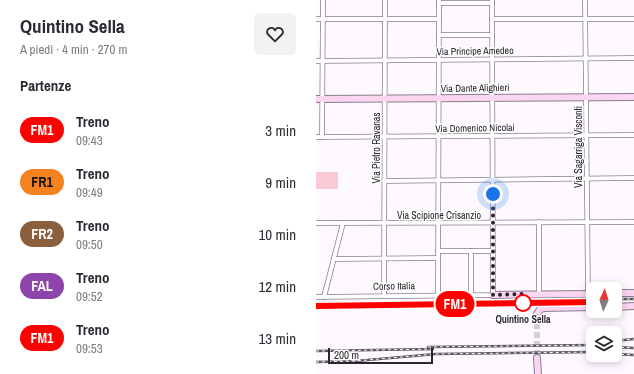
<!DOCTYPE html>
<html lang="it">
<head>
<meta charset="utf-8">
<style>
	:root { --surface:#fff; --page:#f2f2f3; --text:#2b2b33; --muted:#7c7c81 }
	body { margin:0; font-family:"Archivo Narrow",sans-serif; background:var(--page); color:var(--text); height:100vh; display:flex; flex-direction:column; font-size:15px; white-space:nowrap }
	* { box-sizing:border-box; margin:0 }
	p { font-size:13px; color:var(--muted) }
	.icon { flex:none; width:22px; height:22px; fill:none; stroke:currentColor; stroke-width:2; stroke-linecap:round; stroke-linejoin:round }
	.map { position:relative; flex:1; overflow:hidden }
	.panel { display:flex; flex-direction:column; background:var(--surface); width:316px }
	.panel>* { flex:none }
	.badge { padding:0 8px; border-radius:13px; font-size:14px; line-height:26px }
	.needle { width:26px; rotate:4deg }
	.buttons { position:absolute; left:270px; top:282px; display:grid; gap:8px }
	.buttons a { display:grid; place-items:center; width:36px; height:36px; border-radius:6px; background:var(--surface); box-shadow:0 2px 10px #0003; font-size:20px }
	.scale { position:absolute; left:12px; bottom:10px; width:105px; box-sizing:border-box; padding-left:4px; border:2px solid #2a242c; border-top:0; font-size:11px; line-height:14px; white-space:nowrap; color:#2a242c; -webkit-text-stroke:3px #fff; paint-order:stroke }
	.you { position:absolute; width:20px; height:20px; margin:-10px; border:3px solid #fff; border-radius:50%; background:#1a73e8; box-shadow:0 0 0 6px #1a73e833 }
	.map>.badge { position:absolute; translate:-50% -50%; box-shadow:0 0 0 2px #fff }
	h2 { padding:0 20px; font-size:15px; line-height:36px }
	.round { display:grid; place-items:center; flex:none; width:42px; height:42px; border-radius:6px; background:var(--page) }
	.headline { display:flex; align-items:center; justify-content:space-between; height:68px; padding:0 20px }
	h1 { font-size:19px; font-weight:700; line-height:30px }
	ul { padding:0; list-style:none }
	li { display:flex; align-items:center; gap:12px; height:52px; padding:0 20px }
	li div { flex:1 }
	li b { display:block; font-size:15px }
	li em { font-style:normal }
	li .badge { min-width:44px; font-weight:700; text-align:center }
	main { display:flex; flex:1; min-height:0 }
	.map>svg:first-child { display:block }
	.green { fill:#facad7 }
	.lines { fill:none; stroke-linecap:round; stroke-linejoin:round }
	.secondary-tunnel { stroke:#d3ced4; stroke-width:6; stroke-dasharray:6 3; stroke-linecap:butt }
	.street-casing { stroke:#8a7c91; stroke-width:5.5 }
	.secondary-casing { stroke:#8a7c91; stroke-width:8 }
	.street { stroke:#fff; stroke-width:4 }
	.secondary { stroke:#fad6f0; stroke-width:6 }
	.rail-casing { stroke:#5d575f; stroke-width:2.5 }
	.rail { stroke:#fff; stroke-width:1; stroke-dasharray:3; stroke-linecap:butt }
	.line-casing { stroke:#fff; stroke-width:9 }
	.line { stroke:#f00; stroke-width:6 }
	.walk { stroke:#2a242c; stroke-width:4; stroke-dasharray:0 7.2 }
	.stop-dot { fill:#fff; stroke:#f00; stroke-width:2 }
	.labels { text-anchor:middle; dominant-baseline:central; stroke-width:3; stroke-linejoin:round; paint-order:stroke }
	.street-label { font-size:10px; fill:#2a242c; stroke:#fff }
	.stop-label { font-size:10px; font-weight:bold; fill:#2a242c; stroke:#fff }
</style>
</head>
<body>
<main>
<section class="panel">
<div class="headline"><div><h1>Quintino Sella</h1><p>A piedi · 4 min · 270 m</p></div><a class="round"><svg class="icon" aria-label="heart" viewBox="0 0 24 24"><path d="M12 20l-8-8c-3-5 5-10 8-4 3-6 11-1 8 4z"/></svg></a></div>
<h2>Partenze</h2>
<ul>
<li><span class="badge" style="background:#f00;color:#fff">FM1</span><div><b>Treno</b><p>09:43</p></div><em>3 min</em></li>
<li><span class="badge" style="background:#f58220;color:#111">FR1</span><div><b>Treno</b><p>09:49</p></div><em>9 min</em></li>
<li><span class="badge" style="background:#8b5e3c;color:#fff">FR2</span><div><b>Treno</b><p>09:50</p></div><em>10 min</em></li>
<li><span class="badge" style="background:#8e44ad;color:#fff">FAL</span><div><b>Treno</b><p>09:52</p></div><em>12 min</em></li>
<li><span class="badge" style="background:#f00;color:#fff">FM1</span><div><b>Treno</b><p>09:53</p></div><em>13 min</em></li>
</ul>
</section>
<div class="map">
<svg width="318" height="374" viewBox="0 0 318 374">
	<rect width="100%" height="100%" fill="#fdf9fe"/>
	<!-- green -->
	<rect class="green" x="0" y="172" width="22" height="17"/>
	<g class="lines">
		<!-- secondary-tunnel -->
		<polyline class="secondary-tunnel" points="221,314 221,358"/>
		<!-- street casing -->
		<g class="street-casing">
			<g id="street">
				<polyline points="269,0 272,294"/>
				<polyline points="123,3 176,3"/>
				<polyline points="0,19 123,19"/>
				<polyline points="176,19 318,19"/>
				<polyline points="123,35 176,35"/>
				<polyline points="0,61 318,58"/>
				<polyline points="0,137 318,135"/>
				<polyline points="6,137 7,0"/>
				<polyline points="68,181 318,178"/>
				<polyline points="223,222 223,294"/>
				<polyline points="0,223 318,222"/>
				<polyline points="122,251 177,251"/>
				<polyline points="155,251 155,295"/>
				<polyline points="18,259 122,258"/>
				<polyline points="122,295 123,0"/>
				<polyline points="68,296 69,0"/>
				<polyline points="0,297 177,295 176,0"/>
				<polyline points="8,297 27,223"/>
			</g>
		</g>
		<!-- secondary casing -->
		<g class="secondary-casing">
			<g id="secondary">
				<polyline points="0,99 318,97"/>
				<polyline points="299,293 318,293"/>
				<polyline points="177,295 277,294"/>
				<polyline points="299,307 318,306"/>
				<polyline points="221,314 224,309 228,308 277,307"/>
				<polyline points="221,358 222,374"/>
			</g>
		</g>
		<!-- street -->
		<use href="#street" class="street"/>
		<!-- secondary -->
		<use href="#secondary" class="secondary"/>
		<!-- rail casing -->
		<g class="rail-casing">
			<g id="rail">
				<polyline points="299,299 318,299"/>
				<polyline points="0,303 277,300"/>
				<polyline points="299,341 318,339"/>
				<polyline points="112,347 277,345"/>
				<polyline points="299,347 318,348"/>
				<polyline points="0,351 117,349"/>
				<polyline points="299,354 318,355"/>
				<polyline points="0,362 40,361 120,354 277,352"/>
			</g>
		</g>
		<!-- rail -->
		<use href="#rail" class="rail"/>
	</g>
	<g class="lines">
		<!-- line casing -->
		<g class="line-casing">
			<polyline id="line" points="0,306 277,302"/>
		</g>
		<!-- line -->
		<use href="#line" class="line"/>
		<!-- walk -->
		<polyline class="walk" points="177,194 177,295 208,294 207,303"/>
	</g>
	<!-- markers -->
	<circle class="stop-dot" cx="207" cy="303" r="8"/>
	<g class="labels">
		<!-- street labels -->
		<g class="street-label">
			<text transform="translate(159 51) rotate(-1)">Via Principe Amedeo</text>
			<text transform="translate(159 88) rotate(-1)">Via Dante Alighieri</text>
			<text transform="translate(159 128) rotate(-1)">Via Domenico Nicolai</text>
			<text transform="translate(262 147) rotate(-90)">Via Sagarriga Visconti</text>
			<text transform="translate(60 148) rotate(-90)">Via Pietro Ravanas</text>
			<text x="123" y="215">Via Scipione Crisanzio</text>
			<text transform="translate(78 286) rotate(-1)">Corso Italia</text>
		</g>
		<!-- stop labels -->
		<g class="stop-label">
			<text x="207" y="319">Quintino Sella</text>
		</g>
	</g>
</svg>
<div class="buttons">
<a><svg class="needle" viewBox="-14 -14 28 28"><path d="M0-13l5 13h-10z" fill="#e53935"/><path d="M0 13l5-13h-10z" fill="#7c7c81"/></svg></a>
<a><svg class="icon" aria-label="layers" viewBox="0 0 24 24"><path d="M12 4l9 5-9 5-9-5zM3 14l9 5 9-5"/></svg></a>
</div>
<div class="scale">200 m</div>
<div class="you" style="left:177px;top:194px"></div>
<b class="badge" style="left:139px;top:304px;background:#f00;color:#fff">FM1</b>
</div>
</main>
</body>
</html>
